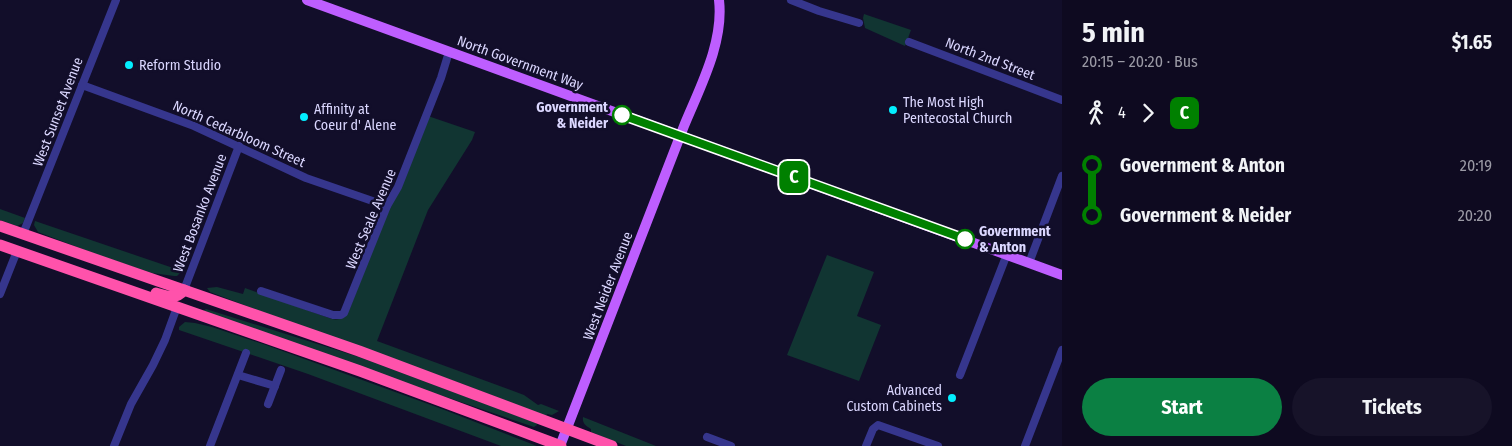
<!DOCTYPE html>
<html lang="en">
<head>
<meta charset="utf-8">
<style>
	:root { --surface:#0e0a20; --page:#171329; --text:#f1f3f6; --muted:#9b9aa5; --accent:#0b8043 }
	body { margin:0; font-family:"Fira Sans Condensed",sans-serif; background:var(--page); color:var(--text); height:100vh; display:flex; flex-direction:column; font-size:19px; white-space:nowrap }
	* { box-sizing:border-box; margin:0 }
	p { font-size:16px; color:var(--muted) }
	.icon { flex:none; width:28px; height:28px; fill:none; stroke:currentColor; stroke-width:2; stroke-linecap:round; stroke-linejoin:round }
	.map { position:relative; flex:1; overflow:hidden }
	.details { display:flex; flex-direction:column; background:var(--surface); width:450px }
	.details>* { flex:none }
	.badge { padding:0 10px; border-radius:8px; font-size:18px; line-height:32px }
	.map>.badge { position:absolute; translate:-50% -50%; box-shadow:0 0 0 2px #fff }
	.legs { display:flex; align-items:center; gap:8px; height:55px; padding:0 20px; font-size:16px }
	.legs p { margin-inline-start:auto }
	.overview { display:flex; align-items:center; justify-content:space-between; height:85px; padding:0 20px }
	h1 { font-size:28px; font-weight:700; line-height:38px }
	.cta { display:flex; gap:10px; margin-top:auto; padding:10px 20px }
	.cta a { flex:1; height:58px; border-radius:30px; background:var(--accent); color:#fff; font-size:20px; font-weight:700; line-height:58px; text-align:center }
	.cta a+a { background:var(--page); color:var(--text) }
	ul { padding:0 20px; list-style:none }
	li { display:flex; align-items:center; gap:18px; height:50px; font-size:19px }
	li i { display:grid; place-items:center; width:8px; height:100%; margin:0 6px; background:currentColor }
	li i::after { content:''; width:12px; height:12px; margin:-6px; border:4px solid; border-radius:50%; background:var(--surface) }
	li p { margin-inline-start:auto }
	li:first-child i { background:linear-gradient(#0000 50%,currentColor 0) }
	li:last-child i { background:linear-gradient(currentColor 50%,#0000 0) }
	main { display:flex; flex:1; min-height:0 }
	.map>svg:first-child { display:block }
	.green { fill:#113532 }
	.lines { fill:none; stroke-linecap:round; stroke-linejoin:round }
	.minor { stroke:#36368d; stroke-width:8 }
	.major { stroke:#be5eff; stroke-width:10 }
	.highway { stroke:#ff52ab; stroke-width:11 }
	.line-1-casing { stroke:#fff; stroke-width:11 }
	.line-1 { stroke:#008000; stroke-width:8 }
	.poi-dot { fill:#03eeff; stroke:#120e2a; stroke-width:2 }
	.stop-1-dot { fill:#fff; stroke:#008000; stroke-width:2.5 }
	.labels { text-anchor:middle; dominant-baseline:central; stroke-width:5; stroke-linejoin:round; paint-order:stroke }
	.street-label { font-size:14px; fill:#dbd7ff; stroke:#120e2a }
	.poi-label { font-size:14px; fill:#dbd7ff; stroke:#120e2a; text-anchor:start }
	.stop-label { font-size:14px; font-weight:bold; fill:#dbd7ff; stroke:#120e2a; text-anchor:end }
</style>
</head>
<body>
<main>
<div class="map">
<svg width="1062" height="446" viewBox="0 0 1062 446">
	<rect width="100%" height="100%" fill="#120e2a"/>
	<!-- green -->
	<g class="green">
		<polygon points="864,14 911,30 905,46 865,28 863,18"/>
		<path d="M428,116L475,132L472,140L428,210L377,341L524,395L538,405L541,404L559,411L552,415L547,414L546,416L468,386L276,317L210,292L207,288L217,287L243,294L245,288L332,319C341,321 345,316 350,308L387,213L402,186Z"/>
		<polygon points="0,209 25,218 23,223 17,226 0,220"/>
		<polygon points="35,221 182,271 177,276 174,276 152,273 98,255 38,232 34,225"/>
		<polygon points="827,255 874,272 857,316 881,325 859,381 787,355"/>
		<polygon points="206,309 359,357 536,423 537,425 534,427 446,397 377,376 203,311"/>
		<polygon points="185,322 195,323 212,327 266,345 442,409 537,446 501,446 308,374 179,330 179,327"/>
		<path d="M583,417L656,446H626L591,432V429C586,426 582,423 583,417Z"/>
	</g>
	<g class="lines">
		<!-- minor -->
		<g class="minor">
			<polyline points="791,0 819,11 859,23"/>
			<polyline points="909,42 1062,100"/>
			<polyline points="82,85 194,126 306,178 387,206"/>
			<polyline points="23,234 116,0"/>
			<polyline points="1029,263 1062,176"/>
			<polyline points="184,290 239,146"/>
			<polyline points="261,291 333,315 341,315 344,313 387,206 398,187 441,78 449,52"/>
			<polyline points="0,294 17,251"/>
			<polyline points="238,375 275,386"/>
			<polyline points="960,375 1007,254"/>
			<polyline points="268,404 281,370"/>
			<polyline points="707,437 731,446"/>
			<polyline points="114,446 131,404 153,365 165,340 177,307"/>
			<polyline points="210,446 246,353"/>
			<polyline points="866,446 873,429 878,425 938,446"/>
			<polyline points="1025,446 1062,350"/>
		</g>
		<!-- major -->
		<g class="major">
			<polyline points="307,0 1062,275"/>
			<path d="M560,446L684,126C700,87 724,43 719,0"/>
		</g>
		<!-- highway -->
		<g class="highway">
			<polyline points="0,226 359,351 612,446"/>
			<polyline points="0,245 360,371 561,446"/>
			<path d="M156,293C167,296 176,300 184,290"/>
		</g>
	</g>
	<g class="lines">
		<!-- line-1 casing -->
		<g class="line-1-casing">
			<polyline id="line-1" points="622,115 965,239"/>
		</g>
		<!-- line-1 -->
		<use href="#line-1" class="line-1"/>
	</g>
	<!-- markers -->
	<g class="poi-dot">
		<circle cx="129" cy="65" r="5"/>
		<circle cx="893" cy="110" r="5"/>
		<circle cx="304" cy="117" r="5"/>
		<circle cx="952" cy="398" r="5"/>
	</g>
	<g class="stop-1-dot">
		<circle cx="622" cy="115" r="9"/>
		<circle cx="965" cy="239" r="9"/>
	</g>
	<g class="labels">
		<!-- street labels -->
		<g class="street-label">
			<text transform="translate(990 59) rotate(21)">North 2nd Street</text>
			<text transform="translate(520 63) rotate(20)">North Government Way</text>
			<text transform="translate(58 112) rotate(-69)">West Sunset Avenue</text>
			<text transform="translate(239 134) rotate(24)">North Cedarbloom Street</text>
			<text transform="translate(200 213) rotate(-69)">West Bosanko Avenue</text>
			<text transform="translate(371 219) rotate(-67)">West Seale Avenue</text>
			<text transform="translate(608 286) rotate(-69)">West Neider Avenue</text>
		</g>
		<!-- poi labels -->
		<g class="poi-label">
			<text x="139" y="65">Reform Studio</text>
			<text x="903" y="102">The Most High<tspan x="903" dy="16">Pentecostal Church</tspan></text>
			<text x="314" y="109">Affinity at<tspan x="314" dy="16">Coeur d' Alene</tspan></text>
			<text x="942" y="390" text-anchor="end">Advanced<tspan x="942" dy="16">Custom Cabinets</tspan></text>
		</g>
		<!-- stop labels -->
		<g class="stop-label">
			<text x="608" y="107">Government<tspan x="608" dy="16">&amp; Neider</tspan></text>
			<text x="979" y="231" text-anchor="start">Government<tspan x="979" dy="16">&amp; Anton</tspan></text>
		</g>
	</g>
</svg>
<b class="badge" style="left:794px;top:177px;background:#008000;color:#fff">C</b>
</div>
<section class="details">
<div class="overview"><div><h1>5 min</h1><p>20:15 – 20:20 · Bus</p></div><b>$1.65</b></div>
<div class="legs"><svg class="icon" aria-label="walk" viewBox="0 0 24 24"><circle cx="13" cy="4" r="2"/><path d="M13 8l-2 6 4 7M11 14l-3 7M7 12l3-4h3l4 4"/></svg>4<svg class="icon" aria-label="forward" viewBox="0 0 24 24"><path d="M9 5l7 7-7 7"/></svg><b class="badge" style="background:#008000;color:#fff">C</b></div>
<ul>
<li><i style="color:#008000"></i><b>Government &amp; Anton</b><p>20:19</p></li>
<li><i style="color:#008000"></i><b>Government &amp; Neider</b><p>20:20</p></li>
</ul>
<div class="cta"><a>Start</a><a>Tickets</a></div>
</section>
</main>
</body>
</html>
